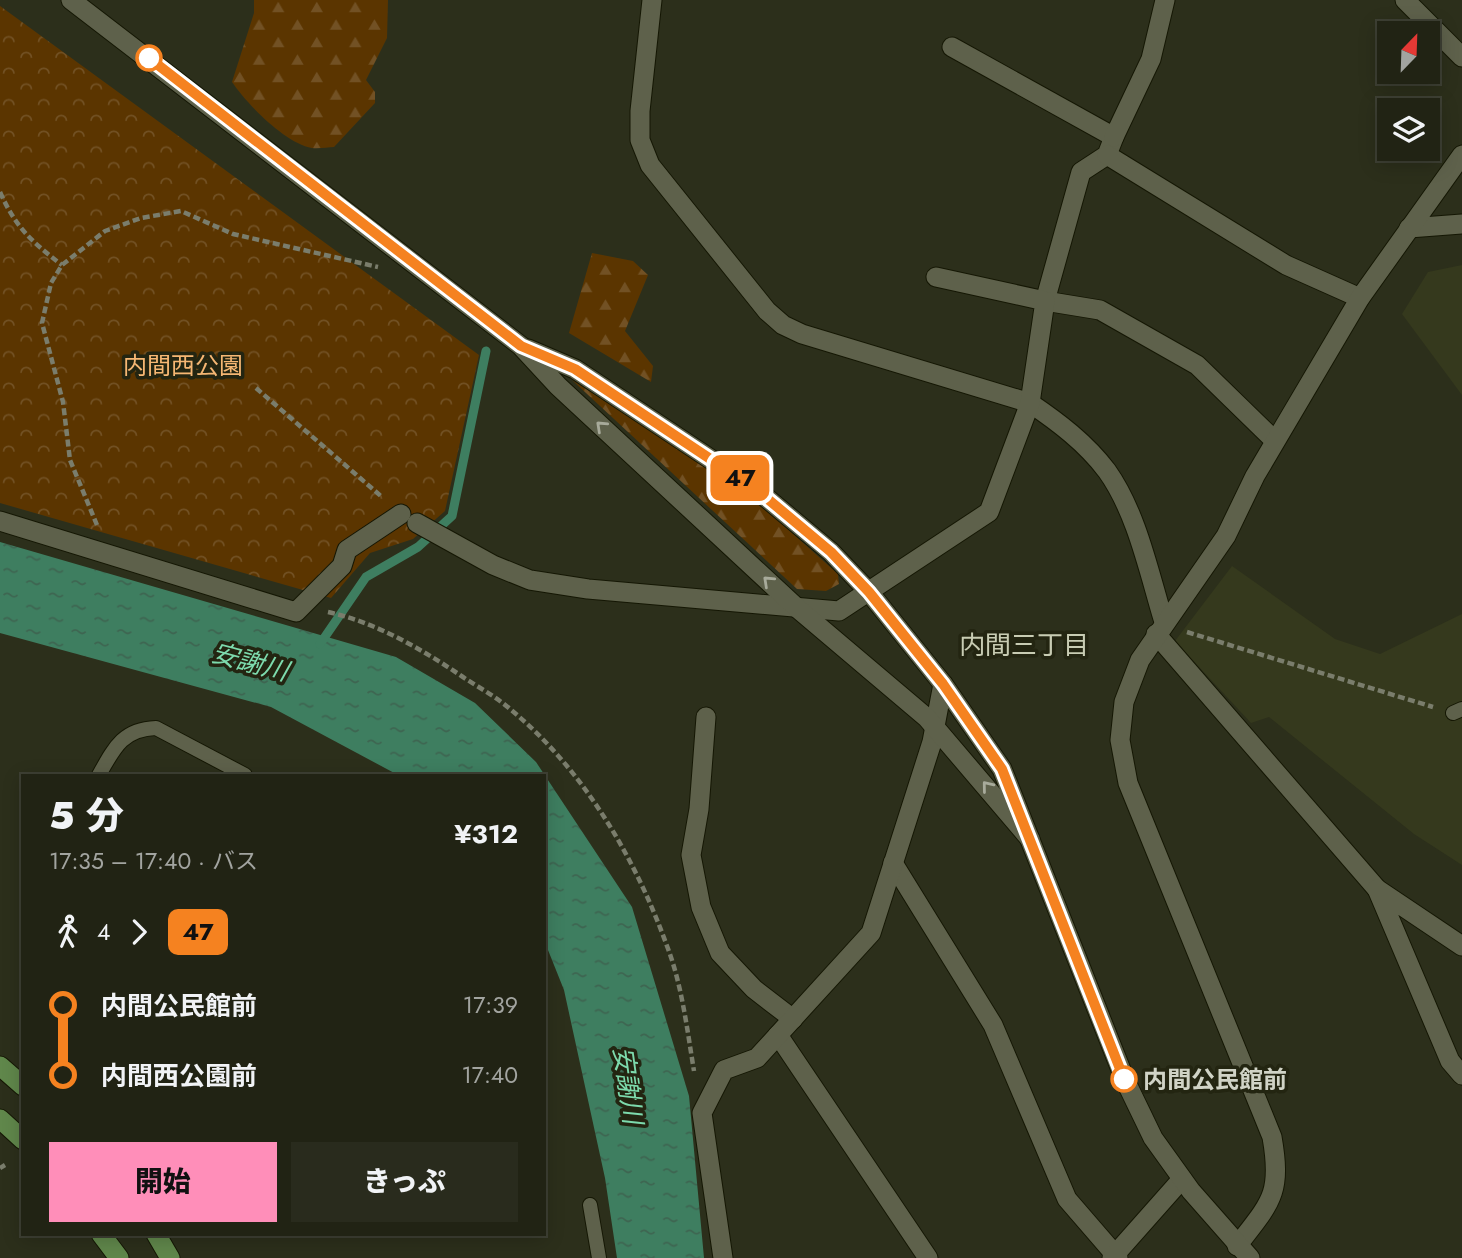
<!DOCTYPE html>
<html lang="ja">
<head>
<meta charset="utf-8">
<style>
	:root { --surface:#212314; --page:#292b1d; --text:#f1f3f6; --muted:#a2a4a0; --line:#3e4034; --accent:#ff8eb9 }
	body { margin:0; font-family:Jost,"Noto Sans JP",sans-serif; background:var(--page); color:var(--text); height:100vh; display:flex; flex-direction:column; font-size:26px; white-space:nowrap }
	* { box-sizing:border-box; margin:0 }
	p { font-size:23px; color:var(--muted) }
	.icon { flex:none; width:38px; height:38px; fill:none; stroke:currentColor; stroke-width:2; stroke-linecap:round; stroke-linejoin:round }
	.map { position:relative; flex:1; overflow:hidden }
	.side { position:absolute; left:21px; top:774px; width:525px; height:462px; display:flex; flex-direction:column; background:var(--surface); border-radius:0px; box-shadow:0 4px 18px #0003,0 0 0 2px var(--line) }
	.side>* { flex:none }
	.badge { padding:0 14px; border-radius:10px; font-size:24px; line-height:46px }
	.needle { width:46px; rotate:23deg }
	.buttons { position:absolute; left:1377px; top:21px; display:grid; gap:14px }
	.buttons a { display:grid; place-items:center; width:63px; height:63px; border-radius:0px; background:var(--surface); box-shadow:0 4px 18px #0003,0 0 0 2px var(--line); font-size:35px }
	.map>.badge { position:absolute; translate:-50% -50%; box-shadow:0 0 0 4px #fff }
	.legs { display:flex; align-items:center; gap:10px; height:77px; padding:0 28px; font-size:23px }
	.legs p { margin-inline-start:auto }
	.head { display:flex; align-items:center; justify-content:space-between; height:119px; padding:0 28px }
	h1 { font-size:38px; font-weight:800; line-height:52px }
	.cta { display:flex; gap:14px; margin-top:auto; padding:14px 28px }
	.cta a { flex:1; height:80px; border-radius:0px; background:var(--accent); color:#111; font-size:28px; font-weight:800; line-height:80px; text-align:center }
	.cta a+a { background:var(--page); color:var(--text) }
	ul { padding:0 28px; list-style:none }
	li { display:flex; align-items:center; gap:24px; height:70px; font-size:26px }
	li i { display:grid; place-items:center; width:10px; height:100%; margin:0 9px; background:currentColor }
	li i::after { content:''; width:18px; height:18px; margin:-9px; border:5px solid; border-radius:50%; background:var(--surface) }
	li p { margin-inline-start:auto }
	li:first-child i { background:linear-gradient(#0000 50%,currentColor 0) }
	li:last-child i { background:linear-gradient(currentColor 50%,#0000 0) }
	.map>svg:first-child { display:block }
	.built { fill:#35391d }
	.forest { fill:url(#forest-firs) }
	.park { fill:url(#park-crowns) }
	.water { fill:url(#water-ripples) }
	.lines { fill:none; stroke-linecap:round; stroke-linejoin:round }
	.stream { stroke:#3e7e60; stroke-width:9 }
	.service-casing { stroke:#151704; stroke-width:16 }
	.pedestrian-casing { stroke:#151704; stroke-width:21 }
	.minor-casing { stroke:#151704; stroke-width:21 }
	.tertiary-casing { stroke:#151704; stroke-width:21 }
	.primary-casing { stroke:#151704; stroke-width:21 }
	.path { stroke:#7a7d6c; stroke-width:4.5; stroke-dasharray:7 3.5; stroke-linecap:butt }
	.service { stroke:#5e614b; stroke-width:14 }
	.pedestrian { stroke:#5e614b; stroke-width:19 }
	.minor { stroke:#5e614b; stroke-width:19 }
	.tertiary { stroke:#5e614b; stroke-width:19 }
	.primary { stroke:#60874b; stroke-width:19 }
	.oneway { stroke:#a8ab9b }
	.line-1-casing { stroke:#fff; stroke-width:16 }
	.line-1 { stroke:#f58220; stroke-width:10 }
	.stop-1-dot { fill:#fff; stroke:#f58220; stroke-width:3.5 }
	.labels { text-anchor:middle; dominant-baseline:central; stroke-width:7; stroke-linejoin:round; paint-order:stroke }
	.park-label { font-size:24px; fill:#f6b773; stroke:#232511 }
	.stop-label { font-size:24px; font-weight:bold; fill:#d0d3c6; stroke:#232511; text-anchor:start }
	.neighbourhood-label { font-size:26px; fill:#c8ccb3; stroke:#232511 }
	.water-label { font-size:26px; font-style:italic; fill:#7ddbad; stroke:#232511 }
</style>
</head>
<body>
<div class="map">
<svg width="1462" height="1258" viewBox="0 0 1462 1258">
	<defs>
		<pattern id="forest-firs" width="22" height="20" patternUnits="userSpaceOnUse" patternTransform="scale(1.75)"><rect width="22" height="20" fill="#5b3500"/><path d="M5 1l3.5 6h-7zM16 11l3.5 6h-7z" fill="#725124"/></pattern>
		<pattern id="park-crowns" width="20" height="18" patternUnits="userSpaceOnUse" patternTransform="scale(1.75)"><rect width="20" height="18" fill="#5b3500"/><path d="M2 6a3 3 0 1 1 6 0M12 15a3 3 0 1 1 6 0" fill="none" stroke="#725124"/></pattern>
		<pattern id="water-ripples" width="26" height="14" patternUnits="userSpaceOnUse" patternTransform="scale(1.75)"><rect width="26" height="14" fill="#3e7e60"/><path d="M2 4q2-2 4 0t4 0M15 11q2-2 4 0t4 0" fill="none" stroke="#3e6551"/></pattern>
	</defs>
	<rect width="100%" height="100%" fill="#2c2f1b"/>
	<!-- built -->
	<g class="built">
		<polygon points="1462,265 1462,395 1402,314 1428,272"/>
		<polygon points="1232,566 1335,639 1380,654 1462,614 1462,865 1414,834 1269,717 1251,723 1175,641"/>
	</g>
	<!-- forest -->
	<g class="forest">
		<path d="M254,0H388L387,38L366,80L375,92V103L334,147C328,147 319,149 312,148C285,143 247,104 232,82L254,13Z"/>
		<polygon points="592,253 633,261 648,275 625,331 653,366 651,382 569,333"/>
		<polygon points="572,380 745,491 838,574 839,584 826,591 797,589"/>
	</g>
	<!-- park -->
	<polygon class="park" points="0,6 479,355 445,511 413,539 370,553 331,598 0,503"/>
	<!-- water -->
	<polygon class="water" points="0,542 396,657 475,703 536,762 632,907 689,1096 704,1258 617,1258 605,1178 564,990 544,940 544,775 398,775 271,707 0,633"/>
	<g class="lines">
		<!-- stream -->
		<polyline class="stream" points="320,644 366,577 418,547 452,516 486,351"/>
		<!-- service casing -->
		<g class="service-casing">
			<g id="service">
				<polyline points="1453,713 1462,709"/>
				<path d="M99,775C114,748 123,729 156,728L245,775"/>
				<polyline points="590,1205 599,1258"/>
			</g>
		</g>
		<!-- pedestrian casing -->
		<g class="pedestrian-casing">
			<polyline id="pedestrian" points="0,521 296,612 342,566 347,550 401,514"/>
		</g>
		<!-- minor casing -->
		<g class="minor-casing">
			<g id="minor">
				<path d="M652,0L640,111V140L650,165L767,311L783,325L802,334L1030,403C1058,422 1086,443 1107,471C1137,513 1149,573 1164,622"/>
				<polyline points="1405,0 1462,57"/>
				<polyline points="952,47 1114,137 1107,155 1081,172 1045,301 1100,310 1197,365 1275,441"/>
				<polyline points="1114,137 1151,59 1165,0"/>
				<polyline points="1107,155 1286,265 1360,298"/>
				<polyline points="1409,228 1462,224"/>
				<polyline points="417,523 493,565 530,580 588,589 839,611 989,512 1030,403 1045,301 936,277"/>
				<polyline points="1156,634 1377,889"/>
				<polyline points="706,717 699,809 691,855 701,907 720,953 754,989 793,1019"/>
				<polyline points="893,863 993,1025 1067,1199 1118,1258"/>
				<polyline points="1462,946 1377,889 1450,1061 1462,1075"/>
				<polyline points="778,1035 928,1258"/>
				<path d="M1237,1246C1271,1202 1282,1194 1272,1137L1128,783L1120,740L1124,702L1140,660L1226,536L1255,476L1360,298L1462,155"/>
				<polyline points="723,1258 702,1113 724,1070 757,1058 871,933 932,742 943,684"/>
				<polyline points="1112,1258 1182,1179"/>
			</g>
		</g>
		<!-- tertiary casing -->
		<g class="tertiary-casing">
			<g id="tertiary">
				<polyline points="71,0 521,346 558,386 797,608 927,718 1030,839"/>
				<polyline points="528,349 575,369 757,490 831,552 869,592 943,684 1002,769 1125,1080 1153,1138 1191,1191 1250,1258"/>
			</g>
		</g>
		<!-- primary casing -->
		<g class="primary-casing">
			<g id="primary">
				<polyline points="0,1066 23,1086"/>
				<polyline points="0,1119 23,1140"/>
				<polyline points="101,1234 119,1258"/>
				<polyline points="156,1234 170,1258"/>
			</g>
		</g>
		<!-- path -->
		<g class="path">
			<path d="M0,192C16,228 32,242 62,265"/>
			<polyline points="256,388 382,497"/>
			<polyline points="97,525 70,460 63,402 42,323 51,283 62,265 105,231 141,218 181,211 233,234 378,267"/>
			<path d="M328,612C374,622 418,647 457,673C474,685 494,695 510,709C583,769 635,857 667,946C682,985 687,1029 694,1071"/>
			<polyline points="1187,632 1433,707"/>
			<polyline points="0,1168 5,1165"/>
		</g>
		<!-- service -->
		<use href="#service" class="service"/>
		<!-- pedestrian -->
		<use href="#pedestrian" class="pedestrian"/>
		<!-- minor -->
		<use href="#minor" class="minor"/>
		<!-- tertiary -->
		<use href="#tertiary" class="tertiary"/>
		<!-- primary -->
		<use href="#primary" class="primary"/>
	</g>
	<!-- one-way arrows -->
	<defs><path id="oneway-chevron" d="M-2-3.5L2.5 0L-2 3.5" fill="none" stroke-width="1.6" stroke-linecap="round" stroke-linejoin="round" transform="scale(1.75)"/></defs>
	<g class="oneway">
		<use href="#oneway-chevron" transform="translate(601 426) rotate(-137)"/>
		<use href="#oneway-chevron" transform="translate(768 581) rotate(-137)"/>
		<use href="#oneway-chevron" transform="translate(987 786) rotate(-129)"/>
	</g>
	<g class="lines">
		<!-- line-1 casing -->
		<g class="line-1-casing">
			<polyline id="line-1" points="149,58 521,346 575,369 757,490 831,552 869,592 943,684 1002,769 1124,1079"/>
		</g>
		<!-- line-1 -->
		<use href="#line-1" class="line-1"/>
	</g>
	<!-- markers -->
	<g class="stop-1-dot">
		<circle cx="149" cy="58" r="12"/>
		<circle cx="1124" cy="1079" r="12"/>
	</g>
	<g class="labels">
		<!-- park labels -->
		<g class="park-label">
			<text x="183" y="365">内間西公園</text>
		</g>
		<!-- stop labels -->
		<g class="stop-label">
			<text x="1143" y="1079">内間公民館前</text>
		</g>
		<!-- neighbourhood labels -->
		<g class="neighbourhood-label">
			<text x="1024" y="645">内間三丁目</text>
		</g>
		<!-- water labels -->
		<g class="water-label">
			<text transform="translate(250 662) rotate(15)">安謝川</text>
			<text transform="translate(628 1085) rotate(82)">安謝川</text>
		</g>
	</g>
</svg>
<div class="buttons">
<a><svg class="needle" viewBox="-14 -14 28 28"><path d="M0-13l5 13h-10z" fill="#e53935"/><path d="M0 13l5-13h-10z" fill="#a2a4a0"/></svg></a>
<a><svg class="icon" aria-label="layers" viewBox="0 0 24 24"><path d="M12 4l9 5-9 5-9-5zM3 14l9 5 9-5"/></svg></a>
</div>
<b class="badge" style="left:740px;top:478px;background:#f58220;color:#111">47</b>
<section class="side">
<div class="head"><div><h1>5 分</h1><p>17:35 – 17:40 · バス</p></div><b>¥312</b></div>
<div class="legs"><svg class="icon" aria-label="walk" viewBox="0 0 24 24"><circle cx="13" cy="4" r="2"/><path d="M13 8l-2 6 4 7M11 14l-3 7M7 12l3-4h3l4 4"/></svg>4<svg class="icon" aria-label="forward" viewBox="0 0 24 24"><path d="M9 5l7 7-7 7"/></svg><b class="badge" style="background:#f58220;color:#111">47</b></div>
<ul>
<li><i style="color:#f58220"></i><b>内間公民館前</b><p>17:39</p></li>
<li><i style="color:#f58220"></i><b>内間西公園前</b><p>17:40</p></li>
</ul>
<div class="cta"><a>開始</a><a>きっぷ</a></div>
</section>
</div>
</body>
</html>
